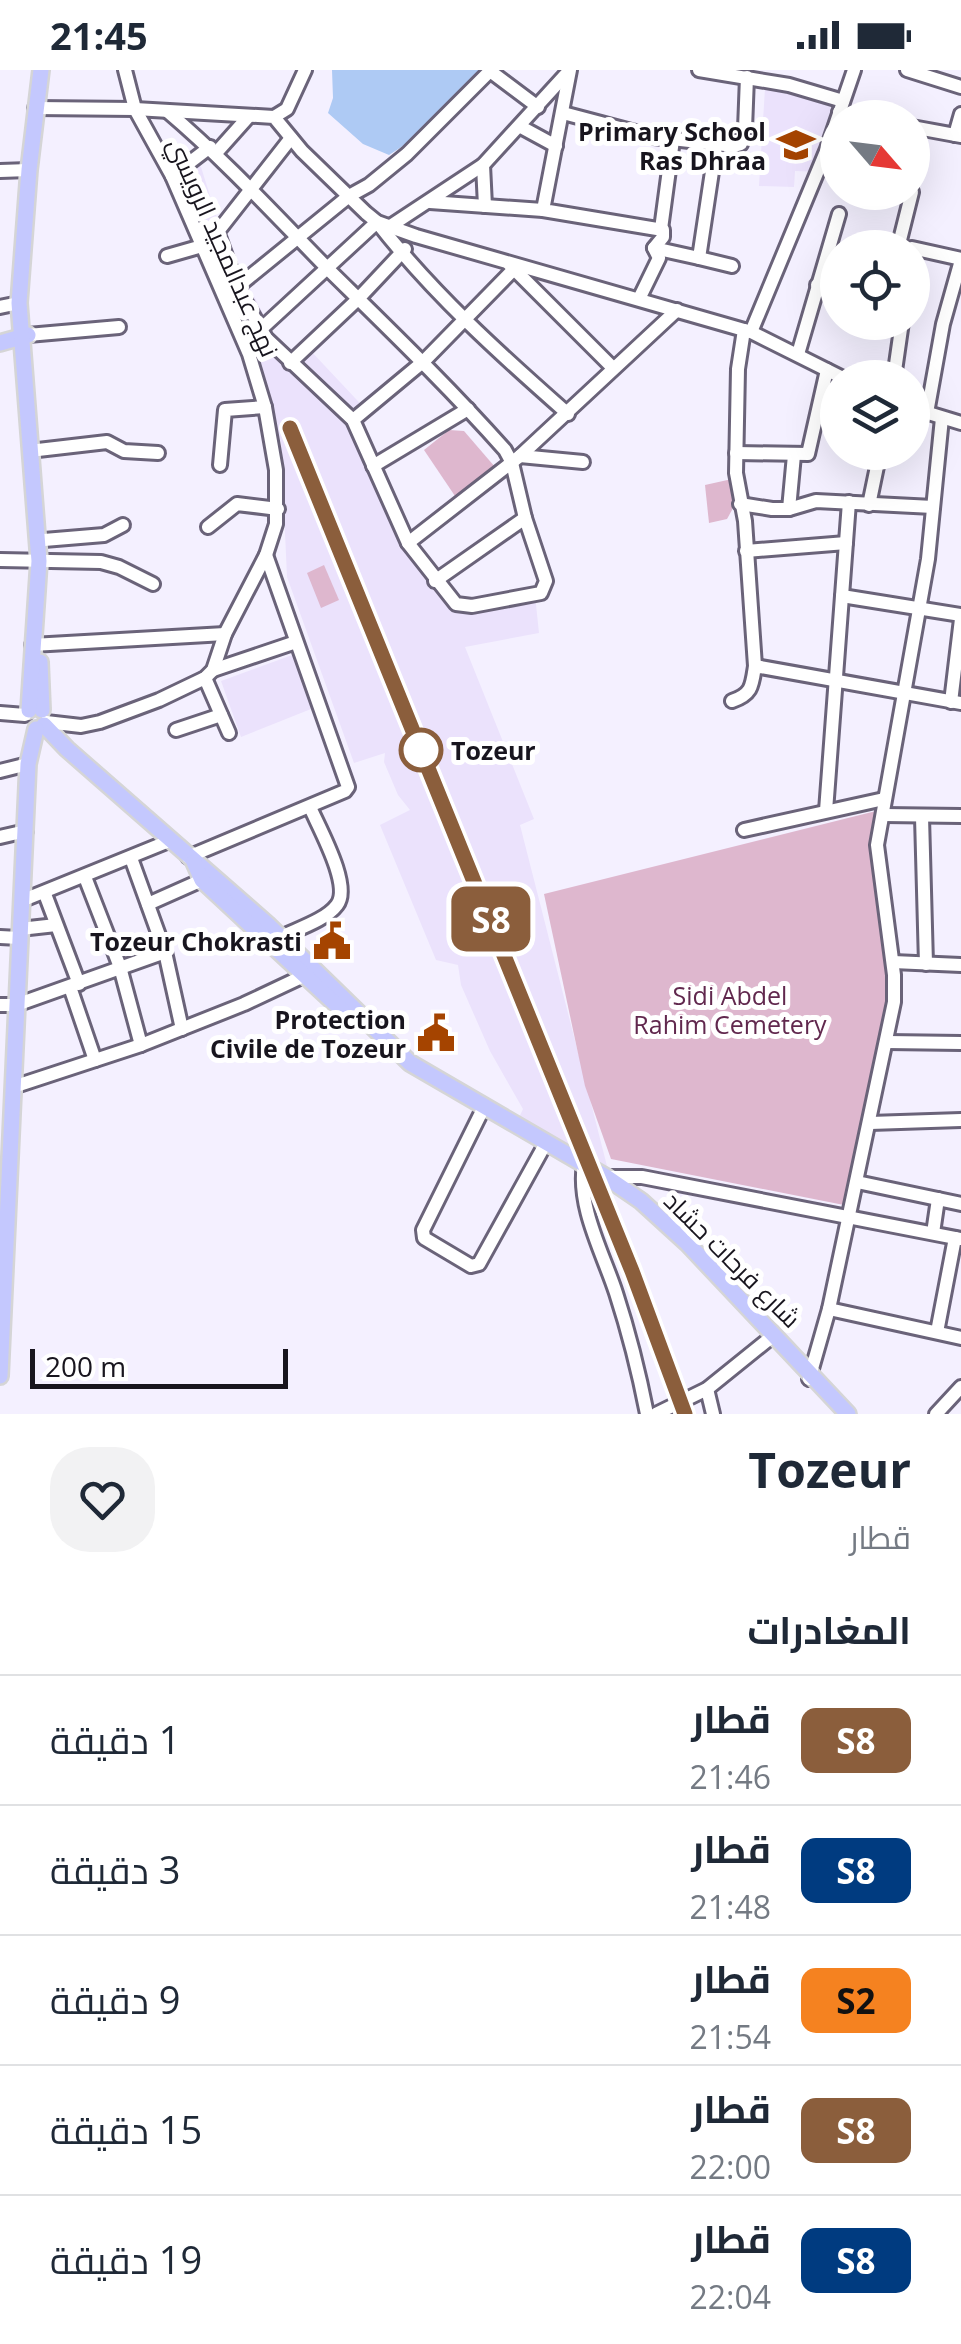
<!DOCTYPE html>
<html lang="ar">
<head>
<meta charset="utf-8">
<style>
	:root { --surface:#fff; --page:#f2f2f3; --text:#1f2937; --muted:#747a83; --line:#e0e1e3 }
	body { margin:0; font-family:"Open Sans",Cairo,sans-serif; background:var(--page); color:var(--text); direction:rtl; height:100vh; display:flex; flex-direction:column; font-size:38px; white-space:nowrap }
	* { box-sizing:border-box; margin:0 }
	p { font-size:32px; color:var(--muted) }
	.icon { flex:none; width:55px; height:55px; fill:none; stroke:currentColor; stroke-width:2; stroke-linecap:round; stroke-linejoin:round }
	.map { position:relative; height:1344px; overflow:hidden; direction:ltr }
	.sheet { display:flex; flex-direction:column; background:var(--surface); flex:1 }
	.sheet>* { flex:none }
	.badge { padding:0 20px; border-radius:15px; font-size:35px; line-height:65px }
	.needle { width:65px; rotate:118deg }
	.controls { position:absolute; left:820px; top:30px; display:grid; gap:20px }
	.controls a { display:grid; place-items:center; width:110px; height:110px; border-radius:50%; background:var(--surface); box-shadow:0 10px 40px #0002; font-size:50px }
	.scale { position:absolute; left:30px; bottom:25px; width:258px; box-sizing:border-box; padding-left:10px; border:5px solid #18151e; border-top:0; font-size:28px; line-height:35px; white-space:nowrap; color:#18151e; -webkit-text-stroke:8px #fff; paint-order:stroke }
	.map>.badge { position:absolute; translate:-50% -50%; box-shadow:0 0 0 5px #fff }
	h2 { padding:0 50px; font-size:38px; line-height:90px }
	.round { display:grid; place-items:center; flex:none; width:105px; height:105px; border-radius:40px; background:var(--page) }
	.summary { display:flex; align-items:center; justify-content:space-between; height:170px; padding:0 50px }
	h1 { font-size:48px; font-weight:700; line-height:75px }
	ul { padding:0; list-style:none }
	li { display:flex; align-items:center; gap:30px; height:130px; padding:0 50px; border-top:2px solid var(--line) }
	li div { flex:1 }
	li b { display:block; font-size:38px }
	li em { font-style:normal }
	li .badge { min-width:110px; font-weight:700; text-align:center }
	.status { display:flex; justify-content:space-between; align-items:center; height:70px; padding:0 50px; background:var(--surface); direction:ltr }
	.status svg { height:28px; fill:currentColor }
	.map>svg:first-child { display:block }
	.built { fill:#ebe2fc }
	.green { fill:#deb7ce }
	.water { fill:#aecaf4 }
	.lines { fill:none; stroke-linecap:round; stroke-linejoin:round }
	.minor-casing { stroke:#6a6379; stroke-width:18 }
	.major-casing { stroke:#d5d5d6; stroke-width:20 }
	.minor { stroke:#fff; stroke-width:12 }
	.major { stroke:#c4c8fe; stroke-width:15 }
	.rail-casing { stroke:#312e38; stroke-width:6 }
	.rail { stroke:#fff; stroke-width:2.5; stroke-dasharray:8; stroke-linecap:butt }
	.line-casing { stroke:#fff; stroke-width:22 }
	.line { stroke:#8b5e3c; stroke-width:15 }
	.stop-dot { fill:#fff; stroke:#8b5e3c; stroke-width:5 }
	.labels { text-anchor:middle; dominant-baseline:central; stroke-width:10; stroke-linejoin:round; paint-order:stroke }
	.poi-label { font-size:25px; font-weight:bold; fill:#18151e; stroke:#fff; text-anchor:end }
	.street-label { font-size:25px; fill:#18151e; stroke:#fff }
	.stop-label { font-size:25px; font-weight:bold; fill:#18151e; stroke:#fff; text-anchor:start }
	.park-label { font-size:25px; fill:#61284e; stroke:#fff }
</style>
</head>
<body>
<div class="status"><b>21:45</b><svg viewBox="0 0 49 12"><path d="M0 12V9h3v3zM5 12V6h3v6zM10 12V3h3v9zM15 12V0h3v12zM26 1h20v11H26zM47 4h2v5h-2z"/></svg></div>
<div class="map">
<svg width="961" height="1344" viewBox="0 0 961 1344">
	<rect width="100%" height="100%" fill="#f4f0ff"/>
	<!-- built -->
	<g class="built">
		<polygon points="765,18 842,33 822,102 795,101 794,117 759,116"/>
		<polygon points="194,91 201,97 221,161 289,295 309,279 371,345 353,368 406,466 460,542 535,525 539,563 465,577 534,749 520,755 607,1096 516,1054 523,1039 490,981 461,915 458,895 436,890 380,755 410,740 398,725 384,692 385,683 354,693 287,507 281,374 266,315 182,99"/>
		<polygon points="295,584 316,637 241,667 221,611"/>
	</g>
	<!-- green -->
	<g class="green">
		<polygon points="449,360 464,361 495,397 486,410 457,429 424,380"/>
		<polygon points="732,409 732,440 727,449 709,453 705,415"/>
		<polygon points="324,495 339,530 321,538 307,503"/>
		<polygon points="876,741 895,919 852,1131 844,1135 611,1089 585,1016 544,824"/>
	</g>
	<!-- water -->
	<polygon class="water" points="332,0 479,0 475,8 406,74 389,85 363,74 328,43 333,28"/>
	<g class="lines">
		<!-- minor casing -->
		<g class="minor-casing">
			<g id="minor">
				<polyline points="570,0 543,140 663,160 663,167 654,178 659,188 639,229"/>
				<polyline points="699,0 789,15 843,31"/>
				<polyline points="907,0 961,17"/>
				<polyline points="490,1 538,37"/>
				<polyline points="35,38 135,39 274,47 302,81 366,143 377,152 416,166 751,262 843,308"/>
				<path d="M167,41C226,91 278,148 332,203C391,261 450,318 505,380L512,393L525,448L546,511L541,523L472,536L456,534L408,473L353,350L266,268L237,217L218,164L219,160L291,68"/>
				<polyline points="839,42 866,48"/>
				<polyline points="563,43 654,67 734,76 741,74 745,59 747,7"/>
				<polyline points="274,47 287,39 305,0"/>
				<polyline points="521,57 556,76"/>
				<polyline points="912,57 961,66"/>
				<polyline points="955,65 961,44"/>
				<polyline points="216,83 249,46"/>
				<polyline points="483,95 485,136"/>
				<polyline points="0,101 29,100"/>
				<polyline points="172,106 210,77"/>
				<polyline points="430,132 543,140"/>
				<polyline points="389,157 483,95 568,2"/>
				<polyline points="661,159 673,70"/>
				<polyline points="654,178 699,188 716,75"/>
				<polyline points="898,178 912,122"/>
				<polyline points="912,178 961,189"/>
				<polyline points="167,186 202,176"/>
				<polyline points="699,188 732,196"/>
				<polyline points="509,194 613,298"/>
				<polyline points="817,215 838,217"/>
				<polyline points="237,217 349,126 369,115 407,84 491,0"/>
				<polyline points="0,237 19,233"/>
				<path d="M261,259L377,152C432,223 501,285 568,344"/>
				<polyline points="744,260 738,299 736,403 745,451 755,596"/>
				<polyline points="751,262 827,79 854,0"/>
				<polyline points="28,265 119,257"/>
				<polyline points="798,284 839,144"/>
				<polyline points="290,293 358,229 405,179"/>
				<polyline points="894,308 902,252"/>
				<polyline points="912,338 961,353"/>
				<polyline points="927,343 943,254 961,190"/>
				<polyline points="353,350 424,291 515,198"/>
				<polyline points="38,380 107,372 124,381 158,383"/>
				<polyline points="736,383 808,384 827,300"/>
				<polyline points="520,386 583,392"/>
				<polyline points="220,395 225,340 265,337"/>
				<polyline points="373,396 468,339"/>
				<polyline points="740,434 772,439 789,439 816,431 933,437"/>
				<polyline points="869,435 880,382"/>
				<polyline points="789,439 794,385"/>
				<polyline points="208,457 237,434 278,439"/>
				<polyline points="44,470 104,465 123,455"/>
				<polyline points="408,473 520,386 677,240"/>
				<polyline points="746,481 846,473"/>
				<polyline points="0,490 101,492 119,497 153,514"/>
				<polyline points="435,511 525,448"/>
				<polyline points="842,526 961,545"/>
				<polyline points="32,575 225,564"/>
				<polyline points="213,600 296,572"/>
				<polyline points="205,608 229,663"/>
				<path d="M732,631C752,624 752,616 755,596L961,633"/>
				<polyline points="951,632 961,549"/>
				<polyline points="0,643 25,645"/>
				<polyline points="46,652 81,656 100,652 159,630 205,608 213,600 225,564 266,485 276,454 276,400 265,337 249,284 172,106 135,39 125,0"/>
				<polyline points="176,660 221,645"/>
				<polyline points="0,701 28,694"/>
				<polyline points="826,741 849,432"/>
				<polyline points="884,745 961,746"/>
				<polyline points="922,747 926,894"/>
				<polyline points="744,760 884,729"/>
				<polyline points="0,767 26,761"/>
				<polyline points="188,787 345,721 348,717 266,485"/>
				<polyline points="131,788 165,882 182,959"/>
				<polyline points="85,807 120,897 141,975"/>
				<polyline points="45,824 79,914"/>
				<polyline points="21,831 169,771"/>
				<polyline points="148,834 202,810"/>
				<polyline points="20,859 56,855"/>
				<polyline points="0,867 19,868"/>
				<path d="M281,867C297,859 326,850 337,835C352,816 319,758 310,737"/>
				<polyline points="893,892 961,895"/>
				<polyline points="70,917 95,990"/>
				<polyline points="0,935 16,935 165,882"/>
				<polyline points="887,972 961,973"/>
				<polyline points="13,1017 141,975 244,934 312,902"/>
				<polyline points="484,1037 423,1160 424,1168 471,1196 479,1194 542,1080"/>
				<polyline points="870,1053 961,1050"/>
				<path d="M584,1094C577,1137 603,1183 616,1223C629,1263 639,1303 647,1344"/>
				<polyline points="857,1112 961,1134"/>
				<polyline points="604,1117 606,1107 642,1107 961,1169"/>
				<polyline points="933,1163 938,1129"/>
				<polyline points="829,1239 961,1268"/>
				<polyline points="937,1262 955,1168"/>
				<polyline points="809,1309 829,1239 894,932 894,905 877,775 928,489 942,348"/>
				<polyline points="707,1319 713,1344"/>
				<polyline points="656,1344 707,1319 774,1265"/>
				<polyline points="936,1344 961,1317"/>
			</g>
		</g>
		<!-- major casing -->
		<g class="major-casing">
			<g id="major">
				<polyline points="0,273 28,265"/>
				<polyline points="40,592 42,640"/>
				<polyline points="29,640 39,491 19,233 29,100 41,0"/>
				<polyline points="44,655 67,679 267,854 410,993 606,1107 641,1131 687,1173 848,1344"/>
				<polyline points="194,792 202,810 342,940"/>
				<polyline points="0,1306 28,694 36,659"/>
			</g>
		</g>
		<!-- minor -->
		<use href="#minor" class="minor"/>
		<!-- major -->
		<use href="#major" class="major"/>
		<!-- rail casing -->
		<g class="rail-casing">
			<polyline id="rail" points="290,358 632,1201 685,1344"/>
		</g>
		<!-- rail -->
		<use href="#rail" class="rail"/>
	</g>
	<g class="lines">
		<!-- line casing -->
		<g class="line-casing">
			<polyline id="line" points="290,358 632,1201 685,1344"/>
		</g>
		<!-- line -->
		<use href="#line" class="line"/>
	</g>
	<!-- icons -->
	<defs>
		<g id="school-bare" transform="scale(3)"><path d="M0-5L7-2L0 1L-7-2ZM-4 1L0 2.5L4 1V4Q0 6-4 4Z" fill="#a54400" stroke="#fff" stroke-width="2.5" paint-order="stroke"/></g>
		<g id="civic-bare" transform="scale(3)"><path d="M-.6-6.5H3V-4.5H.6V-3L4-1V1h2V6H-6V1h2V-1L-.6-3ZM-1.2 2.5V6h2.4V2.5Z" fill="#a54400" stroke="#fff" stroke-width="2.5" paint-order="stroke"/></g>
	</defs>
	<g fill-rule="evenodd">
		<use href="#school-bare" x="796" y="75"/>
		<use href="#civic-bare" x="332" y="871"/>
		<use href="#civic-bare" x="436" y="963"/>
	</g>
	<!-- markers -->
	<circle class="stop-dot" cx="421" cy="680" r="20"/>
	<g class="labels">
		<!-- poi labels -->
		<g class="poi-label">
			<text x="766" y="61">Primary School<tspan x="766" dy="29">Ras Dhraa</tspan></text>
			<text x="302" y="871">Tozeur Chokrasti</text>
			<text x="406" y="949">Protection<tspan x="406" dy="29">Civile de Tozeur</tspan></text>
		</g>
		<!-- street labels -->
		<g class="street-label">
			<text transform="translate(224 177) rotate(66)">نهج عبدالمجيد الرويسي</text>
			<text transform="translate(733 1189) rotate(45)">شارع فرحات حشاد</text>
		</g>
		<!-- stop labels -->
		<g class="stop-label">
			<text x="451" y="680">Tozeur</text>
		</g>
		<!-- park labels -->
		<g class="park-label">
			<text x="730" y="925">Sidi Abdel<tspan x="730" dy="29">Rahim Cemetery</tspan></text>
		</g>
	</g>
</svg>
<div class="controls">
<a><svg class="needle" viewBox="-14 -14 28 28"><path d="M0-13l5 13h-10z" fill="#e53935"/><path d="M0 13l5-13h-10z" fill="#747a83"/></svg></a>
<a><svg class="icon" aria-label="locate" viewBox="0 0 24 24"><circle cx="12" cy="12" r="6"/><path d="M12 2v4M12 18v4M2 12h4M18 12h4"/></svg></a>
<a><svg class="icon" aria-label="layers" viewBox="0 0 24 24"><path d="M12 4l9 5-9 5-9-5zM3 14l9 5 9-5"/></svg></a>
</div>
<div class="scale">200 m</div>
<b class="badge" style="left:491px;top:849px;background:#8b5e3c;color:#fff">S8</b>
</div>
<section class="sheet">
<div class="summary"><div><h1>Tozeur</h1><p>قطار</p></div><a class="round"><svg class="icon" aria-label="heart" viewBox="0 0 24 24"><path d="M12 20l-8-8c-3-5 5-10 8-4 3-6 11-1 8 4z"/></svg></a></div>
<h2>المغادرات</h2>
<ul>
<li><span class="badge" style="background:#8b5e3c;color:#fff">S8</span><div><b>قطار</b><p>21:46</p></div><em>1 دقيقة</em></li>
<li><span class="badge" style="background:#003b80;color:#fff">S8</span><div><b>قطار</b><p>21:48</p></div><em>3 دقيقة</em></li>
<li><span class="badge" style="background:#f58220;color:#111">S2</span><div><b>قطار</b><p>21:54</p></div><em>9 دقيقة</em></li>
<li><span class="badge" style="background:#8b5e3c;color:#fff">S8</span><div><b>قطار</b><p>22:00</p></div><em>15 دقيقة</em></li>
<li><span class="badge" style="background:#003b80;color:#fff">S8</span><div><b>قطار</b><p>22:04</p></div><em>19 دقيقة</em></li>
</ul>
</section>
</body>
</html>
